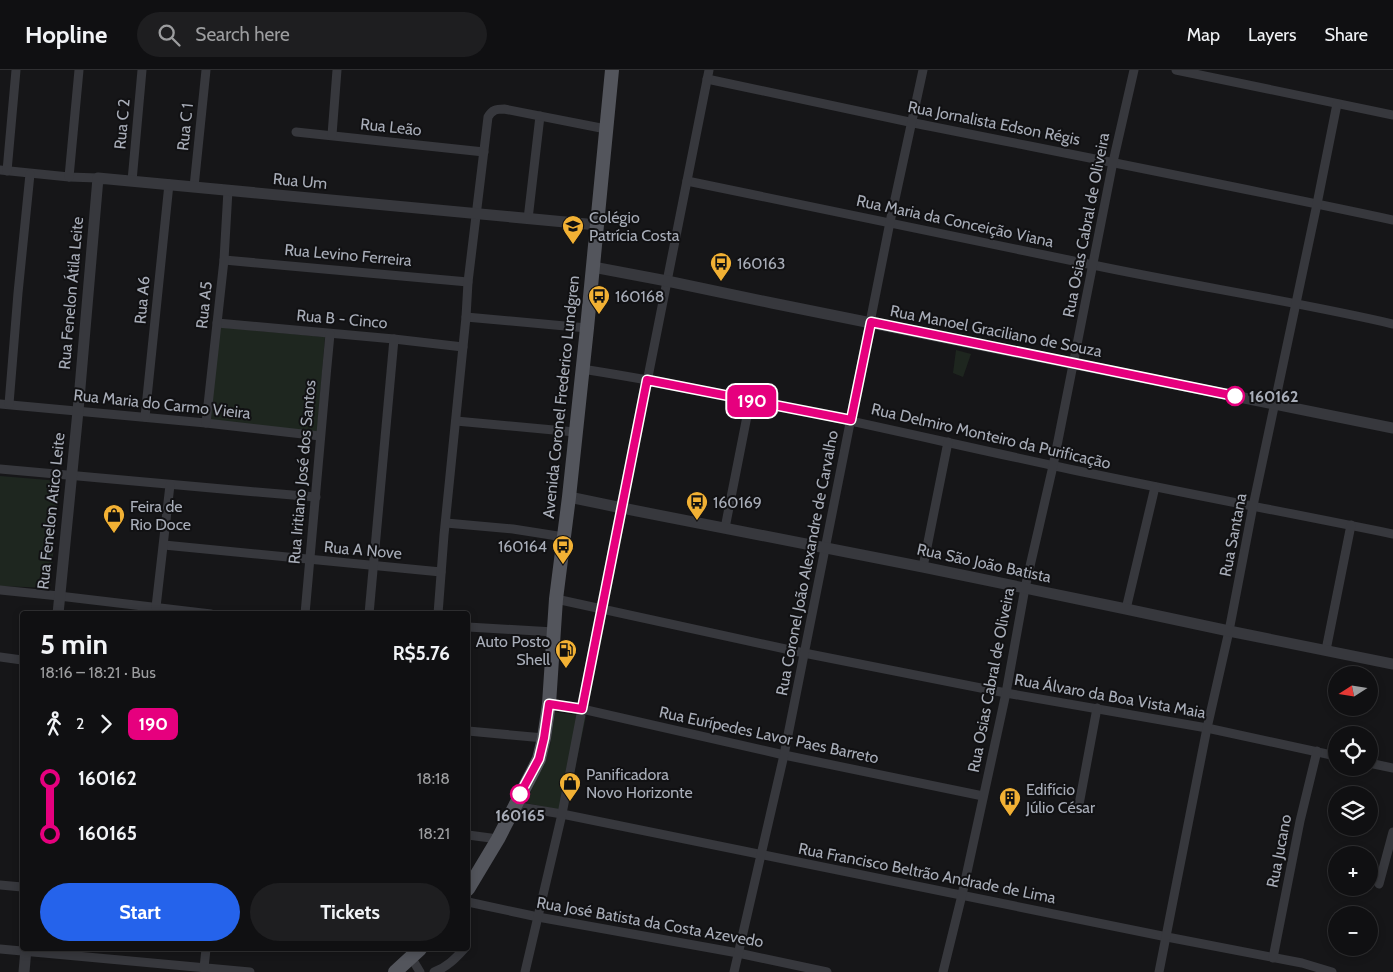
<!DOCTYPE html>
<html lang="en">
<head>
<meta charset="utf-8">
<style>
	:root { --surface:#101012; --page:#1e1e20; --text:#f1f3f6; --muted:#9c9d9f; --line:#303032; --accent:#2563eb }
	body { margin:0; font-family:Cabin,sans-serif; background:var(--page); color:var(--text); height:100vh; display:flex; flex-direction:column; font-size:19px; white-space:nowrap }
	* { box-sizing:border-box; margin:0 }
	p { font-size:16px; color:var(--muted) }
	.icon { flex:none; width:28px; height:28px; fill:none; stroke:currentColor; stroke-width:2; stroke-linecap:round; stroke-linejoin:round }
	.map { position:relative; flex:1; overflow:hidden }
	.sheet { position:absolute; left:20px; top:541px; width:450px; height:340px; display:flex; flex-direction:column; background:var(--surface); border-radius:5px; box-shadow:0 2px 8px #0003,0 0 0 1px var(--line) }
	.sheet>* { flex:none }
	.badge { padding:0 10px; border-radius:8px; font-size:18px; line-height:32px }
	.needle { width:32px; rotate:258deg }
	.buttons { position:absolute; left:1328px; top:596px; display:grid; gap:10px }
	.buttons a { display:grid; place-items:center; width:50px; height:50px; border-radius:50%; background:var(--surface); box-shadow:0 2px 8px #0003,0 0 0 1px var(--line); font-size:25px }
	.map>.badge { position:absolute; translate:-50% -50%; box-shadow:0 0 0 2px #fff }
	.legs { display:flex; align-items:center; gap:8px; height:55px; padding:0 20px; font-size:16px }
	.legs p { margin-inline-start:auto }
	.headline { display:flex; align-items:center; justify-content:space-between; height:85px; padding:0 20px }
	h1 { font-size:28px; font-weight:700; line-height:38px }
	.primary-button { display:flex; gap:10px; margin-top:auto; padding:10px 20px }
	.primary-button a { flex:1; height:58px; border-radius:30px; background:var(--accent); color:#fff; font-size:20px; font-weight:700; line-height:58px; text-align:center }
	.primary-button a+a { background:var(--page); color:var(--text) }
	ul { padding:0 20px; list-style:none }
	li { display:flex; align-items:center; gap:18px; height:55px; font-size:19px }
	li i { display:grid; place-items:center; width:8px; height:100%; margin:0 6px; background:currentColor }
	li i::after { content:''; width:12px; height:12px; margin:-6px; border:4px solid; border-radius:50%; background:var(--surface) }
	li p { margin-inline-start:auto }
	li:first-child i { background:linear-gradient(#0000 50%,currentColor 0) }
	li:last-child i { background:linear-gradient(currentColor 50%,#0000 0) }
	header { display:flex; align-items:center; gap:30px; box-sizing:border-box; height:70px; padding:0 25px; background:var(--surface); border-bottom:1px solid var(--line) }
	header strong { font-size:24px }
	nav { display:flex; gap:28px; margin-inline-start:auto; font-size:18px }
	.search { width:350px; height:45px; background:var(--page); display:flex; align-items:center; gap:12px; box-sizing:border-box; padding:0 18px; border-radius:28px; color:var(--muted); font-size:19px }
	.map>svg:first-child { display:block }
	.green { fill:#1e261f }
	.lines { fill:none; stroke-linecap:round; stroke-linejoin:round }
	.minor { stroke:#37383d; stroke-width:9 }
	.tertiary { stroke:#37383d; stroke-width:11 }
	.primary { stroke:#53555c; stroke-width:14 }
	.line-1-casing { stroke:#fff; stroke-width:11 }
	.line-1 { stroke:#e6007e; stroke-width:8 }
	.stop-1-dot { fill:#fff; stroke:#e6007e; stroke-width:2.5 }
	.labels { text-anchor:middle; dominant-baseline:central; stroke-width:4; stroke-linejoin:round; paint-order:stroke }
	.street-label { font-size:16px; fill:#a8adb8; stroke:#111113 }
	.poi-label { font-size:16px; fill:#a8adb8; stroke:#111113; text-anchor:start }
	.stop-label { font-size:16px; font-weight:bold; fill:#a8adb8; stroke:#111113; text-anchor:start }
</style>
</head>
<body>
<header>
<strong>Hopline</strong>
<div class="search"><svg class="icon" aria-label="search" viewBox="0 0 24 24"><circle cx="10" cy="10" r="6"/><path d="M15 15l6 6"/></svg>Search here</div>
<nav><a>Map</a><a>Layers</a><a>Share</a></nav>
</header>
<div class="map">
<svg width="1393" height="902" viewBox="0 0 1393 902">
	<rect width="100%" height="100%" fill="#161618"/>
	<!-- green -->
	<g class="green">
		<polygon points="217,257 325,267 317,362 209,352"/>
		<polygon points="956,280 971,284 963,307 953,303"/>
		<polygon points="0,406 60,411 50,518 0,516"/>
		<polygon points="555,642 586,646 566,741 526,733 550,676"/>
	</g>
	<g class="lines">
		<!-- minor -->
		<g class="minor">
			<polyline points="1176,0 1393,45"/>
			<path d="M707,9C776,23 845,38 914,53C1074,85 1234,116 1393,150"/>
			<polyline points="296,62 484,82"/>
			<polyline points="332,65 337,0"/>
			<polyline points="0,100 69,107 98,108"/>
			<polyline points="7,101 16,0"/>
			<polyline points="69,107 79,0"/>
			<polyline points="132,111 142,0"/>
			<path d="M687,111C822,138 957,168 1093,195C1193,216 1294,231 1393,254"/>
			<polyline points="194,117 206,0"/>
			<polyline points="528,149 540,46"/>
			<polyline points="224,190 468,212"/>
			<polyline points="466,247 587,258"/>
			<polyline points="217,253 394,269 463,277"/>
			<path d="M582,299C741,324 897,362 1055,396C1167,420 1280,441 1393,464"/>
			<polyline points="0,334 206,353 320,366"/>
			<polyline points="9,334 18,223 30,104"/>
			<polyline points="145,347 169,114"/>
			<polyline points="456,351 575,362"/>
			<polyline points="206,353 224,190 228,120"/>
			<polyline points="0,399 245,421 316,427"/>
			<polyline points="446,453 513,459 564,467"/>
			<polyline points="725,458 750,331"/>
			<polyline points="164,475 441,502"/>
			<polyline points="923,497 948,372"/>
			<polyline points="0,520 59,526 211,544"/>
			<polyline points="556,529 804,583 1006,623 1207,658 1336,686"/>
			<polyline points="156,537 170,415"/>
			<polyline points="1126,539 1155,417"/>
			<path d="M305,544C314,450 321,357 330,264"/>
			<polyline points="369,544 394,269"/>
			<path d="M438,544L444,465L466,247L468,212L488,47C492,40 496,39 504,39L606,59"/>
			<polyline points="468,557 554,562"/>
			<polyline points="1326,580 1351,455"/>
			<polyline points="0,587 22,590"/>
			<polyline points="549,634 582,639 784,685 983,726"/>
			<polyline points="468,661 544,668"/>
			<polyline points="1369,693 1393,698"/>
			<polyline points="514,736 562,744 1167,867 1302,893 1332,902"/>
			<polyline points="1078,740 1097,638"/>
			<polyline points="468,765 498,769"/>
			<polyline points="1379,814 1393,762"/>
			<polyline points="0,815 22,817"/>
			<polyline points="468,832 538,847 738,883 827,902"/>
			<polyline points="0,879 250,902"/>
			<polyline points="411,884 411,887 420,902"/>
			<polyline points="1273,888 1300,751 1317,681"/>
			<polyline points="204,898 206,879"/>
			<path d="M434,902C447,897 455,889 464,879"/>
			<polyline points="525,902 562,744 582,639 709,0"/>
			<polyline points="734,902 784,685 890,152 923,0"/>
			<polyline points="943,902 962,825 1006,623 1025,518 1053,396 1113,92 1134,0"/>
			<polyline points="1159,902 1207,658 1229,561 1253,436 1317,134 1337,34"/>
		</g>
		<!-- tertiary -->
		<g class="tertiary">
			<polyline points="593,197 667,211 772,233 1393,358"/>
			<polyline points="569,427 622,438 923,497 1126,539 1229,561 1393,594"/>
			<polyline points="58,544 78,341 98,108 597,155"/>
			<polyline points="24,902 26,879"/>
		</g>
		<!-- primary -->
		<g class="primary">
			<polyline points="468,819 498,769 533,701 539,689 544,668 549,634 556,529 569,427 587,258 612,0"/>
			<polyline points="395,902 420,879"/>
		</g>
	</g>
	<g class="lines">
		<!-- line-1 casing -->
		<g class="line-1-casing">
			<polyline id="line-1" points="520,724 539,689 544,668 549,634 582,639 647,310 851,350 871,252 1235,326"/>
		</g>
		<!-- line-1 -->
		<use href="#line-1" class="line-1"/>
	</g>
	<!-- icons -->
	<defs>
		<g id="school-pin" transform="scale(1.125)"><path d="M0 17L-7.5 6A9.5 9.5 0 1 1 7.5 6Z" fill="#f2b134" stroke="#111113"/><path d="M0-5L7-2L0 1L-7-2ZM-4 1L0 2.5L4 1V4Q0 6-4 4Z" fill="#111"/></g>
		<g id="bus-pin" transform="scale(1.125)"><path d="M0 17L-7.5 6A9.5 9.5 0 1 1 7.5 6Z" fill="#f2b134" stroke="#111113"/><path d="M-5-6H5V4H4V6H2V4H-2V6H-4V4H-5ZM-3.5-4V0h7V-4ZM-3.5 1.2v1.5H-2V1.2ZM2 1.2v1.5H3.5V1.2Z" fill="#111"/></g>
		<g id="shop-pin" transform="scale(1.125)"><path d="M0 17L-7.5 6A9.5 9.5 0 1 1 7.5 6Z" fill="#f2b134" stroke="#111113"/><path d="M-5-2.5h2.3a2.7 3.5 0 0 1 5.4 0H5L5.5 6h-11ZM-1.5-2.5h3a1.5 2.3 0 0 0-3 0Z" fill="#111"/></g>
		<g id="fuel-pin" transform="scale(1.125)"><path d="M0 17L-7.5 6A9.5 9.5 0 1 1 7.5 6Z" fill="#f2b134" stroke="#111113"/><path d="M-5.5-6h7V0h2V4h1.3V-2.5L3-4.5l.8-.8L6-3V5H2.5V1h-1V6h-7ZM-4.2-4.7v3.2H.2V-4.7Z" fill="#111"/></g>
		<g id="building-pin" transform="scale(1.125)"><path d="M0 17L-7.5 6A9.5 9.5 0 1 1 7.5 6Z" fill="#f2b134" stroke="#111113"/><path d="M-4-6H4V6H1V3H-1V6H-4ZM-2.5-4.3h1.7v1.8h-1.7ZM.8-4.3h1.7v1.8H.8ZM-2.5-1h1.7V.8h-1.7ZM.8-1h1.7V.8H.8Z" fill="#111"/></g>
	</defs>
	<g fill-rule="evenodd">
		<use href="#school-pin" x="573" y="156"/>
		<use href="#bus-pin" x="721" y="193"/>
		<use href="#bus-pin" x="599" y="226"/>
		<use href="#bus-pin" x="697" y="432"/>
		<use href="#shop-pin" x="114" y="445"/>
		<use href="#bus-pin" x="563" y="476"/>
		<use href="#fuel-pin" x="566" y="580"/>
		<use href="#shop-pin" x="570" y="713"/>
		<use href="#building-pin" x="1010" y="728"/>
	</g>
	<!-- markers -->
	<g class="stop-1-dot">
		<circle cx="1235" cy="326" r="9"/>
		<circle cx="520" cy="724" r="9"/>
	</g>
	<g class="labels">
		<!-- street labels -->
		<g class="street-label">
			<text transform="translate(994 53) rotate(11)">Rua Jornalista Edson Régis</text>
			<text transform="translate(122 54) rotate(-85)">Rua C 2</text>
			<text transform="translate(185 57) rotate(-84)">Rua C 1</text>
			<text transform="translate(391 57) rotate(6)">Rua Leão</text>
			<text transform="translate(300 111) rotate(5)">Rua Um</text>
			<text transform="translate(955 151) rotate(12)">Rua Maria da Conceição Viana</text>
			<text transform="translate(1086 155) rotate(-79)">Rua Osias Cabral de Oliveira</text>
			<text transform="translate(348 185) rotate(5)">Rua Levino Ferreira</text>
			<text transform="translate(71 223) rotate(-85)">Rua Fenelon Átila Leite</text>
			<text transform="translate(142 230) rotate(-85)">Rua A6</text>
			<text transform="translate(204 235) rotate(-84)">Rua A5</text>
			<text transform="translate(342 249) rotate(5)">Rua B - Cinco</text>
			<text transform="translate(996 261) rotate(11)">Rua Manoel Graciliano de Souza</text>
			<text transform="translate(561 327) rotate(-84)">Avenida Coronel Frederico Lundgren</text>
			<text transform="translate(162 334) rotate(6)">Rua Maria do Carmo Vieira</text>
			<text transform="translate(991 366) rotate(13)">Rua Delmiro Monteiro da Purificação</text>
			<text transform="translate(302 402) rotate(-85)">Rua Iritiano José dos Santos</text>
			<text transform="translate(51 441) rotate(-84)">Rua Fenelon Atico Leite</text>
			<text transform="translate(1233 465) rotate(-79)">Rua Santana</text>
			<text transform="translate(363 480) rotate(5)">Rua A Nove</text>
			<text transform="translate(807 493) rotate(-79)">Rua Coronel João Alexandre de Carvalho</text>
			<text transform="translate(984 493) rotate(12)">Rua São João Batista</text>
			<text transform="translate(991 610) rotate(-79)">Rua Osias Cabral de Oliveira</text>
			<text transform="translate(1110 626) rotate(10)">Rua Álvaro da Boa Vista Maia</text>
			<text transform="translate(769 665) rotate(12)">Rua Eurípedes Lavor Paes Barreto</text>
			<text transform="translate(1279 781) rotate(-79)">Rua Jucano</text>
			<text transform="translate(927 803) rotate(11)">Rua Francisco Beltrão Andrade de Lima</text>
			<text transform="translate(650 852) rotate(10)">Rua José Batista da Costa Azevedo</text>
		</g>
		<!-- poi labels -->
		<g class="poi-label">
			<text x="589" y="147">Colégio<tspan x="589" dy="18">Patrícia Costa</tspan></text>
			<text x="737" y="193">160163</text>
			<text x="615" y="226">160168</text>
			<text x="713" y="432">160169</text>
			<text x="130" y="436">Feira de<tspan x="130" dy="18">Rio Doce</tspan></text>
			<text x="547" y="476" text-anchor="end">160164</text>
			<text x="550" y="571" text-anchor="end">Auto Posto<tspan x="550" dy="18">Shell</tspan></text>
			<text x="586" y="704">Panificadora<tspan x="586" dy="18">Novo Horizonte</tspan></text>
			<text x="1026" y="719">Edifício<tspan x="1026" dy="18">Júlio César</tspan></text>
		</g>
		<!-- stop labels -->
		<g class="stop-label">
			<text x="1249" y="326">160162</text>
			<text x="520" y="745" text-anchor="middle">160165</text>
		</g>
	</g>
</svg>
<div class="buttons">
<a><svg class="needle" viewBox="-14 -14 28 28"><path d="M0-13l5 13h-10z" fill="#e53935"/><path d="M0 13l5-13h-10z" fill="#9c9d9f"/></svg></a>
<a><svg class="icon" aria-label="locate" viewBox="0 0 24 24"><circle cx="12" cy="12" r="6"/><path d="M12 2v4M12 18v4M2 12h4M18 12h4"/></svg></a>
<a><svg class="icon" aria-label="layers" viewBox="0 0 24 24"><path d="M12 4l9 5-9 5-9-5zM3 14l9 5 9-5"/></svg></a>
<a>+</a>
<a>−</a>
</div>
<b class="badge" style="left:752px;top:331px;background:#e6007e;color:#fff">190</b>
<section class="sheet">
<div class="headline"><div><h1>5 min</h1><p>18:16 – 18:21 · Bus</p></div><b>R$5.76</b></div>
<div class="legs"><svg class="icon" aria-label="walk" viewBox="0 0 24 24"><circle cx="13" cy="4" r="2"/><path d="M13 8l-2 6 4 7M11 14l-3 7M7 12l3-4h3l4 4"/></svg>2<svg class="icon" aria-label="forward" viewBox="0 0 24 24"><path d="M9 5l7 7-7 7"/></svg><b class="badge" style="background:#e6007e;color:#fff">190</b></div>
<ul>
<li><i style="color:#e6007e"></i><b>160162</b><p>18:18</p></li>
<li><i style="color:#e6007e"></i><b>160165</b><p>18:21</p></li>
</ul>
<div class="primary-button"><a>Start</a><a>Tickets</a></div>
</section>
</div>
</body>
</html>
